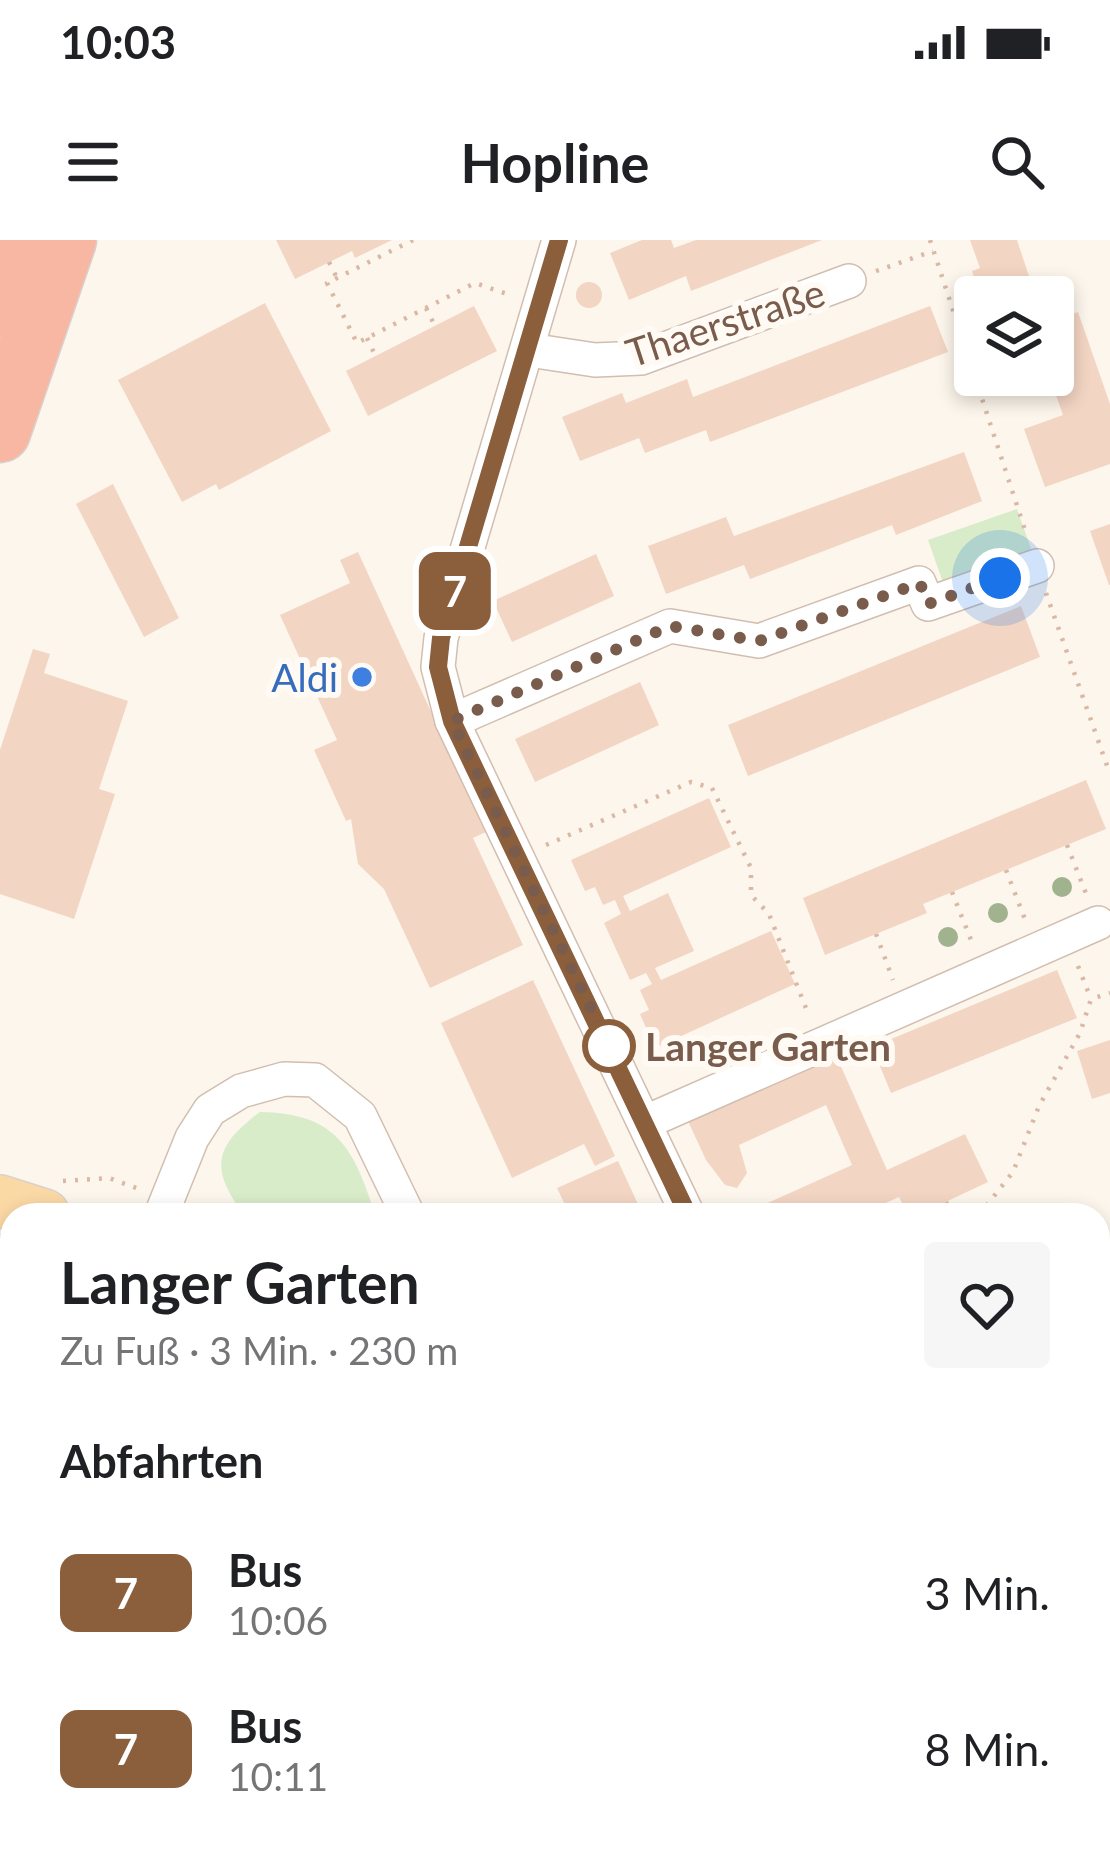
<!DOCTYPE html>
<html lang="de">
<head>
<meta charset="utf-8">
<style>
	:root { --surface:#fff; --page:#f6f6f6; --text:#202124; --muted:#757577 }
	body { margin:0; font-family:Lato,sans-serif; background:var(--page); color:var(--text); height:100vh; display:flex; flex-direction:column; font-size:45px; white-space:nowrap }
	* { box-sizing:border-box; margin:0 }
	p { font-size:39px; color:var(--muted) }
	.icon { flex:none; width:66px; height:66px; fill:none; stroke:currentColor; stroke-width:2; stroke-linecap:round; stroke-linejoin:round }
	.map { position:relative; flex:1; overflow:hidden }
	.sheet { position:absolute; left:0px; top:963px; width:1110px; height:648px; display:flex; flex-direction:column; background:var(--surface); border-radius:36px 36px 0 0; box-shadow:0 6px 18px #0003 }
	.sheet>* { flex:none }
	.badge { padding:0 24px; border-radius:18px; font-size:42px; line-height:78px }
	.buttons { position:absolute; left:954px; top:36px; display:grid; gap:24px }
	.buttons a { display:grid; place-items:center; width:120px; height:120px; border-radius:12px; background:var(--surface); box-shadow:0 6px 18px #0003; font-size:60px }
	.you { position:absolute; width:60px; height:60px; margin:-30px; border:9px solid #fff; border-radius:50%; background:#1a73e8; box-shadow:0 0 0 18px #1a73e833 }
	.map>.badge { position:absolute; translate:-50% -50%; box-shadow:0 0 0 6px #fff }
	h2 { padding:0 60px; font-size:45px; line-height:108px }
	.round { display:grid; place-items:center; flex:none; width:126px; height:126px; border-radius:12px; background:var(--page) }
	.overview { display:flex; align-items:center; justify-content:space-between; height:204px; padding:0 60px }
	h1 { font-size:57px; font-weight:700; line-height:90px }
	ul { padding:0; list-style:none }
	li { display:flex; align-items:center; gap:36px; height:156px; padding:0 60px }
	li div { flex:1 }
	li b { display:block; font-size:45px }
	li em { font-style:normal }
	li .badge { min-width:132px; font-weight:700; text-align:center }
	.status { display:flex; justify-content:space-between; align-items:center; height:84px; padding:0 60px; background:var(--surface); direction:ltr }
	.status svg { height:33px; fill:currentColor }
	header { display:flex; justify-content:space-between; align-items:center; height:156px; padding:0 60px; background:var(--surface); font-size:54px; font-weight:700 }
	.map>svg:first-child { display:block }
	.green { fill:#d8ecc9 }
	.building { fill:#f3d5c3 }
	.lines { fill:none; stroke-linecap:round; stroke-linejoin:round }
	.street-casing { stroke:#d1beb0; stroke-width:36 }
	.secondary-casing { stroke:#d6c0b0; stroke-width:51 }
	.primary-casing { stroke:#dad1cd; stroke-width:54 }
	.highway-casing { stroke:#dad1cd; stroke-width:63 }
	.path { stroke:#d9b8a5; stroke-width:4.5; stroke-dasharray:3 9; stroke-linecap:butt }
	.street { stroke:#fff; stroke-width:33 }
	.secondary { stroke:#fff; stroke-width:48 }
	.primary { stroke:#fbd9a5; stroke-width:51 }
	.highway { stroke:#f7b7a3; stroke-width:60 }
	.tree { fill:#a0b28e }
	.line-casing { stroke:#fff; stroke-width:27 }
	.line { stroke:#8b5e3c; stroke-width:18 }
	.walk { stroke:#7a5c4d; stroke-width:12; stroke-dasharray:0 21.6 }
	.shop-dot { fill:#3f7fe0; stroke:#fffaf3; stroke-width:4.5 }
	.stop-dot { fill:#fff; stroke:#8b5e3c; stroke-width:6 }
	.labels { text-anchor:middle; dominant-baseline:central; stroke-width:12; stroke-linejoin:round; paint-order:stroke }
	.street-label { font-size:39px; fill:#7a5c4d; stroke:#fffaf3 }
	.shop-label { font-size:39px; fill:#366cbe; stroke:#fffaf3; text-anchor:end }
	.stop-label { font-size:39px; font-weight:bold; fill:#7a5c4d; stroke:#fffaf3; text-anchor:start }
</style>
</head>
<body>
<div class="status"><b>10:03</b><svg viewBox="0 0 49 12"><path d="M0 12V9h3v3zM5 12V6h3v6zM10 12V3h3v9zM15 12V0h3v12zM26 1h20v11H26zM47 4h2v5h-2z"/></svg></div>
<header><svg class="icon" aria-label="menu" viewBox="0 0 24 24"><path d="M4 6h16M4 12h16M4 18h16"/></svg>Hopline<svg class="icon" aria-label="search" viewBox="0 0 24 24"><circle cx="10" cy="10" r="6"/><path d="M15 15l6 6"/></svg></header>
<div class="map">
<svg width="1110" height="1611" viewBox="0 0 1110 1611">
	<rect width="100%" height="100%" fill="#fdf6ec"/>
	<!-- green -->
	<g class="green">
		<polygon points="1017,269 1034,317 945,348 928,300"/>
		<path d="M260,872C336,873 354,908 375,975H244C210,929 213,907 260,872Z"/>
		<polygon points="1098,1494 1110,1497 1110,1611 862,1611 879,1599 1098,1599"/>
	</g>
	<!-- building -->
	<g class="building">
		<polygon points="276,0 392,0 355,18 352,11 295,39"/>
		<polygon points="642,0 671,0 674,8 696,0 822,0 691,51 686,36 629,60 610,13"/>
		<polygon points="970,0 1017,0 1034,51 1049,46 1053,57 981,57 972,31 980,28"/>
		<circle cx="589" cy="55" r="13"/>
		<polygon points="1054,60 1060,78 1078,72 1110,164 1110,224 1045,247 1024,189 1063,175 1049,135"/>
		<polygon points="265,63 331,191 219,250 216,244 182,262 118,140"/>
		<polygon points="474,66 497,111 368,176 346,131"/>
		<polygon points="930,66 948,112 710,202 706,190 645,213 639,198 580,221 562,177 622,153 626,163 687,139 693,157"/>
		<polygon points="964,212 982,261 896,295 892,285 750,339 744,325 666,354 648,306 726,277 734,296"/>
		<polygon points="113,244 179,378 144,397 76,264"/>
		<polygon points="1110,284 1110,345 1109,345 1090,291"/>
		<polygon points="358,312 486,592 473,598 523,705 430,748 384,649 358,624 351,579 346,581 314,510 337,500 280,375 350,343 340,320"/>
		<polygon points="596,314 614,356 512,402 493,361"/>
		<polygon points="1021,366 1040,417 748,536 728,485"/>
		<polygon points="33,409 50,414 44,433 128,461 99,549 115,554 74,679 0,654 0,510"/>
		<polygon points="640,442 659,485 535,542 515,499"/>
		<polygon points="1086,540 1106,589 923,664 927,673 825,715 803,658"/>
		<polygon points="709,558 731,607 623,656 630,671 668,653 694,711 655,728 661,740 771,691 795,744 655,808 640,774 649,770 640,750 652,744 646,733 630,740 604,683 621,674 615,660 603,665 595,647 585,651 571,620"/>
		<polygon points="1057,730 1077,778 891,853 872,807"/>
		<polygon points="533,740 615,916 595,926 584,904 512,938 441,783"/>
		<polygon points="1110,800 1110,853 1092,859 1077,811"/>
		<polygon points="835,813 887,930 965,894 988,942 918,975 908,975 899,957 859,975 741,975 852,925 826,865 739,905 747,933 737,948 725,945 706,920 687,879"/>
		<polygon points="618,921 643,975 570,975 557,948"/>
		<polygon points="264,1599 630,1599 621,1606 625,1611 272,1611"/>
	</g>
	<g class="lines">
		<!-- street casing -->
		<g class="street-casing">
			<g id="street">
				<polyline points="559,0 441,398 438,427 452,481 688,975"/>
				<polyline points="529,110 595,120 641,118 849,41"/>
				<polyline points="452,481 670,386 759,401 919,343 928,364 1037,326"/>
				<polyline points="646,882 1098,683"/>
				<polyline points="161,975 192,898 210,870 241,851 284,839 315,840 360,876 408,975"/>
				<polyline points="1098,1211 1110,1215"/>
				<polyline points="780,1599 784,1611"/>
			</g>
		</g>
		<!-- secondary casing -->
		<g class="secondary-casing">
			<polyline id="secondary" points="0,1352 12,1325"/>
		</g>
		<!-- primary casing -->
		<g class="primary-casing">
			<g id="primary">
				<polyline points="0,961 44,975"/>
				<polyline points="0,1020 12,1024"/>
				<polyline points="1098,1323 1110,1327"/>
				<polyline points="1098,1366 1110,1369"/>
			</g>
		</g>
		<!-- highway casing -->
		<g class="highway-casing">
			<g id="highway">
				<polyline points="0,67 6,0"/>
				<polyline points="0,192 66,0"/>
			</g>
		</g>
		<!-- path -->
		<g class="path">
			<polyline points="413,0 327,43 357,103 475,43 513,56"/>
			<polyline points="930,0 1027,296"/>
			<polyline points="329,22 337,38"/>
			<polyline points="876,31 933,11"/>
			<polyline points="426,68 435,86"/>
			<polyline points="367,98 375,115"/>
			<polyline points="1046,353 1110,534"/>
			<polyline points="546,605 691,542 712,548 751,628 751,655 769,674 809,776"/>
			<polyline points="1067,605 1087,656"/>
			<polyline points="1006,630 1026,682"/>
			<polyline points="952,652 973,705"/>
			<polyline points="876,694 893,740"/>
			<polyline points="1078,726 1091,759"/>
			<polyline points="63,941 109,938 139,949"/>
			<polyline points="946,962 952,975"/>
			<polyline points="195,967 224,975"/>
			<polyline points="979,975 1013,932 1039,866 1080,793 1091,759 1110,753"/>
			<polyline points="0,1073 12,1078"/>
			<polyline points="1098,1256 1110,1261"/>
			<polyline points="1098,1427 1110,1430"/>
			<polyline points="1098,1485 1110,1488"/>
		</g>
		<!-- street -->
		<use href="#street" class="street"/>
		<!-- secondary -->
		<use href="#secondary" class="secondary"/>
		<!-- primary -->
		<use href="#primary" class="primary"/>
		<!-- highway -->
		<use href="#highway" class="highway"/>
	</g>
	<!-- trees -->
	<g class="tree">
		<circle cx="1062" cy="647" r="10"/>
		<circle cx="998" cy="673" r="10"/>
		<circle cx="948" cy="697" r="10"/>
	</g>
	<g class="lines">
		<!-- line casing -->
		<g class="line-casing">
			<polyline id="line" points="559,0 441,398 438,427 452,481 688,975"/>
		</g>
		<!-- line -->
		<use href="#line" class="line"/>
		<!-- walk -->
		<polyline class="walk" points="609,806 452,481 670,386 759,401 920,343 928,364 1000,338"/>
	</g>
	<!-- markers -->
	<circle class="shop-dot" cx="362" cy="437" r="12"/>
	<circle class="stop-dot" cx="609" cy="806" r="24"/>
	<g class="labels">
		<!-- street labels -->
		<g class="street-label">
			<text transform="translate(725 82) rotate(-18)">Thaerstraße</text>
		</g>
		<!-- shop labels -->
		<g class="shop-label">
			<text x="338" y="437">Aldi</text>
		</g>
		<!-- stop labels -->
		<g class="stop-label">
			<text x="645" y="806">Langer Garten</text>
		</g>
	</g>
</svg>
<div class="buttons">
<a><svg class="icon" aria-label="layers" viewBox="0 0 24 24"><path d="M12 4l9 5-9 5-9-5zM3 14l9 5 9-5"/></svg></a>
</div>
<div class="you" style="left:1000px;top:338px"></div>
<b class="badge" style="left:455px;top:351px;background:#8b5e3c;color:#fff">7</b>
<section class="sheet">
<div class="overview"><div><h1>Langer Garten</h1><p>Zu Fuß · 3 Min. · 230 m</p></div><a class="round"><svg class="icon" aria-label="heart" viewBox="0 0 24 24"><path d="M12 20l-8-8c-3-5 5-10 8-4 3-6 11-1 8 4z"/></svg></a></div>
<h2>Abfahrten</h2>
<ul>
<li><span class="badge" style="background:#8b5e3c;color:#fff">7</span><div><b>Bus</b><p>10:06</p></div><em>3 Min.</em></li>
<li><span class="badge" style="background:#8b5e3c;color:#fff">7</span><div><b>Bus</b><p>10:11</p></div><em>8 Min.</em></li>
</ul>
</section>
</div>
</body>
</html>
